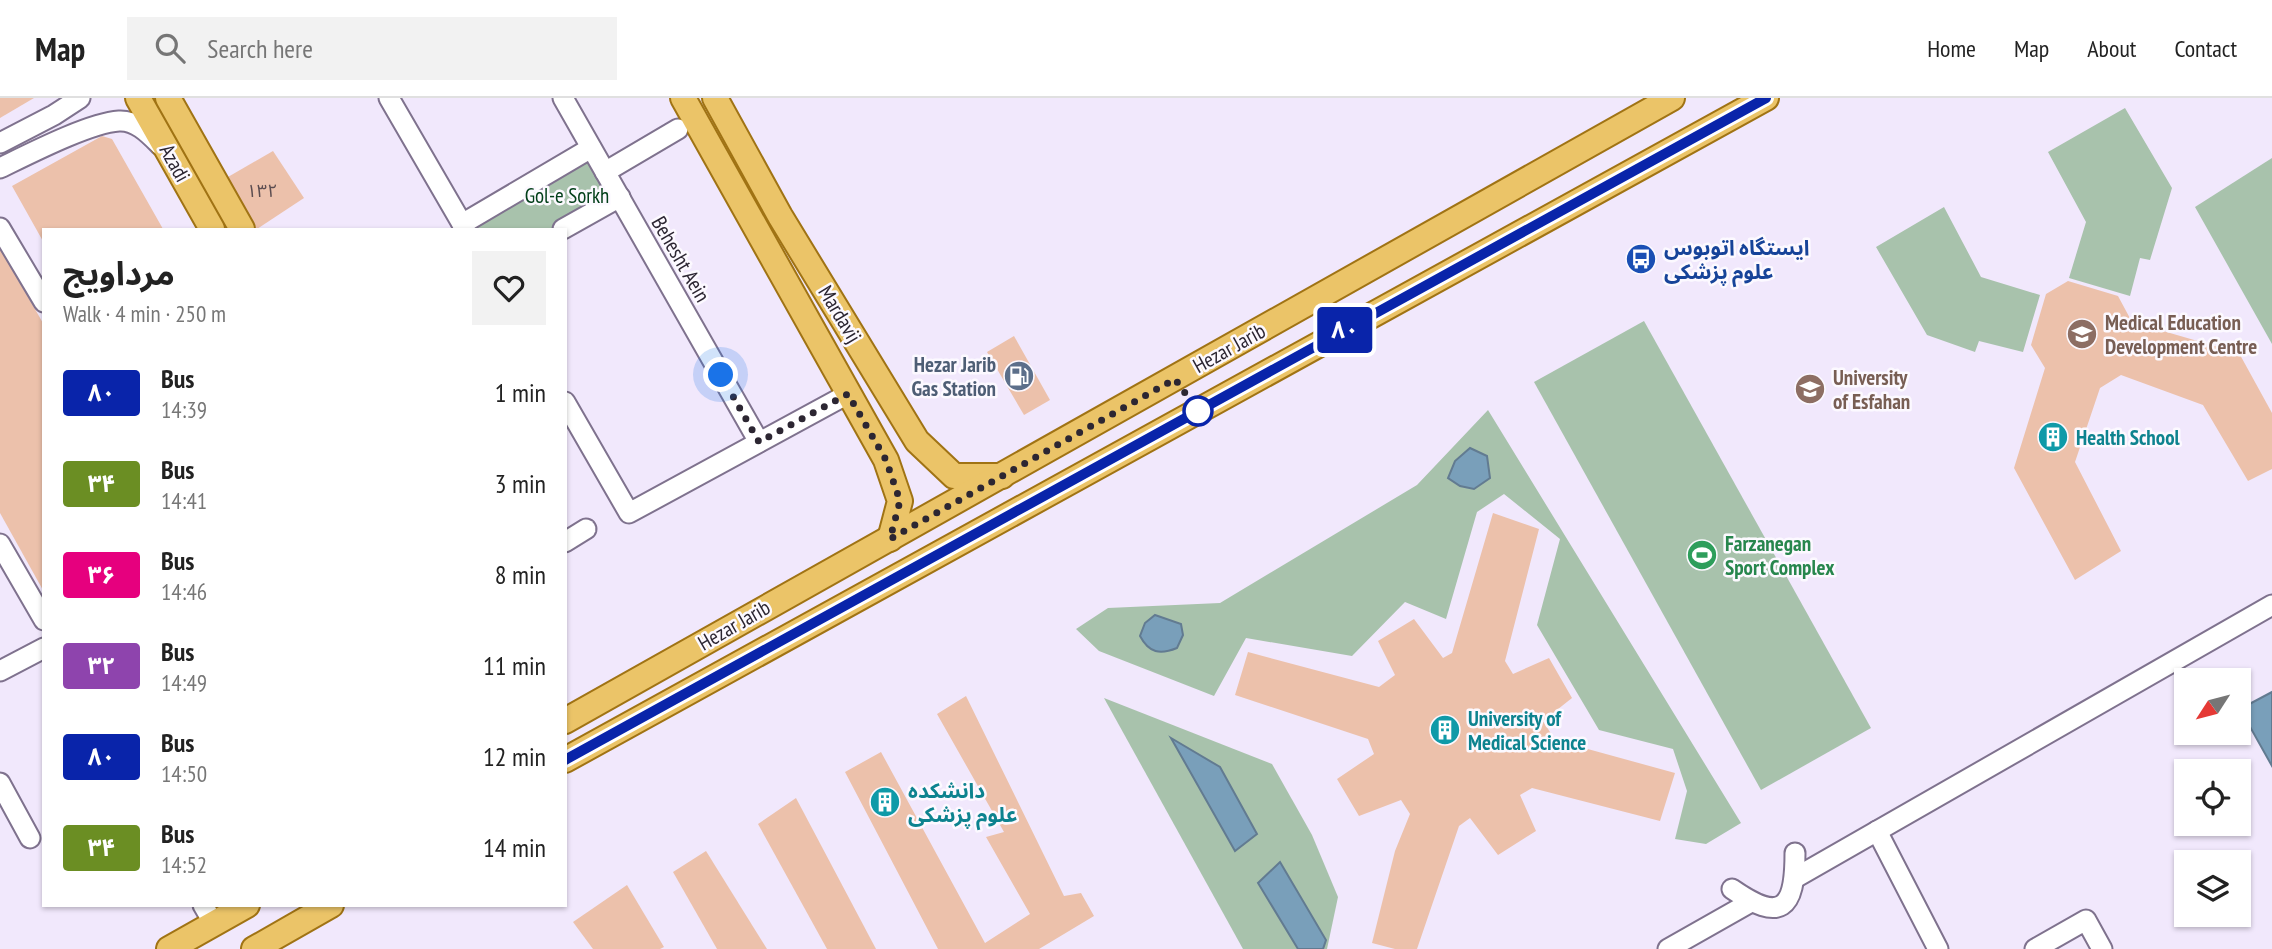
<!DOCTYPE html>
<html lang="en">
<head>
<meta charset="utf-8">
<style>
	:root { --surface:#fff; --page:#f2f2f2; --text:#222; --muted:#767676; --line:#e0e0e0 }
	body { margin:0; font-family:"PT Sans Narrow","Noto Sans Arabic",sans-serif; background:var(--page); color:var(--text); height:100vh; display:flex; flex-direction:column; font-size:26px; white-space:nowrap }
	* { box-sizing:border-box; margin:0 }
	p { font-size:23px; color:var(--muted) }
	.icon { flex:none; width:38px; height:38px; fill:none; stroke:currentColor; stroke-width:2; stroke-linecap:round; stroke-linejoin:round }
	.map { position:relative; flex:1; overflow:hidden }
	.details { position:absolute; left:42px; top:130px; width:525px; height:679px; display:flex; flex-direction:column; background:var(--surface); border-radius:0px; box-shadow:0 2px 5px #0004 }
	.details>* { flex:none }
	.badge { padding:0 14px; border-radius:5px; font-size:24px; line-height:46px }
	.needle { width:46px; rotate:234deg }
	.controls { position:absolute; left:2174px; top:570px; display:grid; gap:14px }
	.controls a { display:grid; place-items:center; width:77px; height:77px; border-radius:0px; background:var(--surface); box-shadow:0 2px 5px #0004; font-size:35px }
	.you { position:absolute; width:35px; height:35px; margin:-18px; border:5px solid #fff; border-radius:50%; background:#1a73e8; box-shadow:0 0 0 10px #1a73e833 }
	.map>.badge { position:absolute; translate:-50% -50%; box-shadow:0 0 0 4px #fff }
	.round { display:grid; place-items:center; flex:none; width:74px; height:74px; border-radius:0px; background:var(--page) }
	.headline { display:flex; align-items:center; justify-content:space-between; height:119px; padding:0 21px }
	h1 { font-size:33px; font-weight:700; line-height:52px }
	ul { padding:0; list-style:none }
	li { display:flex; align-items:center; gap:21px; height:91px; padding:0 21px }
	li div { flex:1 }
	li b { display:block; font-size:26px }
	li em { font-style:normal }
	li .badge { min-width:77px; font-weight:700; text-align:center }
	header { display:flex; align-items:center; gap:42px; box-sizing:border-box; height:98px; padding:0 35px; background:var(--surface); border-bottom:2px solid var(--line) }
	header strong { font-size:33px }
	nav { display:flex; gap:38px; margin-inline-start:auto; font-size:24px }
	.search { width:490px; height:63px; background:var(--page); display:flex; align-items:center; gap:18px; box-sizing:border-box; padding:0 24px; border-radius:0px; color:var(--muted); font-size:26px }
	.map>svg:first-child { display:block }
	.green { fill:#a8c2ac }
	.water { fill:#799fba; stroke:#627b91; stroke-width:2 }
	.building { fill:#ecc1ab }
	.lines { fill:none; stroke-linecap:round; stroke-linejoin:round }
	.minor-casing { stroke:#7f728e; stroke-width:23 }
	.major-casing { stroke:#a07314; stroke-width:28 }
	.minor { stroke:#fff; stroke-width:19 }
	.major { stroke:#ebc468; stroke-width:24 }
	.line-casing { stroke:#fff; stroke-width:16 }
	.line { stroke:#0924aa; stroke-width:10 }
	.walk { stroke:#2c2632; stroke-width:7; stroke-dasharray:0 12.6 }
	.stop-dot { fill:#fff; stroke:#0924aa; stroke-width:3.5 }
	.labels { text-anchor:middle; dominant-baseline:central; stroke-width:5; stroke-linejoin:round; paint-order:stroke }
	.number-label { font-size:18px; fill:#5c4d50 }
	.street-label { font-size:21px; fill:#2c2632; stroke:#fcf9ff }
	.park-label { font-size:21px; fill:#03401a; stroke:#fcf9ff }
	.transit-label { font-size:21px; font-weight:bold; fill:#164399; stroke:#fcf9ff; text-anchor:start }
	.education-label { font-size:21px; font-weight:bold; fill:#785e54; stroke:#fcf9ff; text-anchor:start }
	.service-label { font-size:21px; font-weight:bold; fill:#4e5e75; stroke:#fcf9ff; text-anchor:end }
	.culture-label { font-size:21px; font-weight:bold; fill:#0d838f; stroke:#fcf9ff; text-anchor:start }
	.leisure-label { font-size:21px; font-weight:bold; fill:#27864d; stroke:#fcf9ff; text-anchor:start }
</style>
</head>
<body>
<header>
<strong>Map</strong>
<div class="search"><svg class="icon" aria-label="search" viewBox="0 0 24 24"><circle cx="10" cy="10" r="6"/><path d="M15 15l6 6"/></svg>Search here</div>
<nav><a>Home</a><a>Map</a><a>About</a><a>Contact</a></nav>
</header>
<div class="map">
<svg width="2272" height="851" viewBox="0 0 2272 851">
	<rect width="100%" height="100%" fill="#f1e8fc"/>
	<!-- green -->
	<g class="green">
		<polygon points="2125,10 2172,90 2150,162 2140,160 2130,198 2069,180 2086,124 2048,54"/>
		<polygon points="591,50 620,99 563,131 465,131"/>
		<polygon points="2272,60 2272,246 2195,109"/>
		<polygon points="1944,109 1981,179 2040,197 2023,254 1979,243 1975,254 1927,237 1876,149"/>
		<polygon points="1644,223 1871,630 1761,692 1534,284"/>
		<polygon points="1488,312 1741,725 1706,746 1675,741 1687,693 1673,651 1599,632 1537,527 1560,441 1504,396 1477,414 1446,521 1405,504 1352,558 1246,540 1214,598 1099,553 1076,531 1108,510 1220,505 1417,387"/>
		<polygon points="1104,600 1272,666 1312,737 1338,799 1327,851 1243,851"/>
	</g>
	<!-- water -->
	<g class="water">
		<polygon points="1470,350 1487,358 1490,380 1474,391 1460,388 1448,380 1455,363"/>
		<path d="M1155,517L1181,526L1183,537L1177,550C1160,557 1149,555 1140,538L1145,525Z"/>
		<polygon points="2272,594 2272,668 2240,611"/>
		<polygon points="1171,640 1220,669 1257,736 1235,753"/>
		<polygon points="1280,764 1326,842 1323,851 1298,851 1258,785"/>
	</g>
	<!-- building -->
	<g class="building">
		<polygon points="0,0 34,0 0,20"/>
		<polygon points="102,38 112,41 163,131 44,131 44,145 12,88"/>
		<polygon points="273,53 304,100 257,131 253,131 221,83"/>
		<polygon points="0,149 44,227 44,494 0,415"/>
		<polygon points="2068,183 2118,198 2132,224 2239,255 2272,315 2272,371 2248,383 2203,307 2121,277 2100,290 2075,364 2121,453 2075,482 2014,370 2045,270 2031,247 2046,196"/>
		<polygon points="1014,238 1050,302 1024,317 987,254"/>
		<polygon points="1493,415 1539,431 1505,563 1513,576 1549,560 1572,600 1543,623 1555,642 1675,675 1660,723 1532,690 1520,697 1536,733 1498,757 1470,720 1459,728 1417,851 1395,851 1372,845 1395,753 1410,716 1401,702 1359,718 1337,681 1374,656 1368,641 1235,597 1248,554 1379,589 1395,577 1378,543 1414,521 1443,560 1452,555"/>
		<polygon points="966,598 1064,798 1081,795 1094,818 1039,851 938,851 845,674 881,654 985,845 1030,816 986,739 1004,734 937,616"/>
		<polygon points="796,700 876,851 827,851 758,726"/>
		<polygon points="706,753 767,851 717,851 673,774"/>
		<polygon points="627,787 664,849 660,851 593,851 573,824"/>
	</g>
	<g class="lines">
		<!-- minor casing -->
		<g class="minor-casing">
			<g id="minor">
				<polyline points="389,0 465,131"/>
				<polyline points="563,0 759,344"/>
				<polyline points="0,45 54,17 80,0"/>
				<path d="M0,70C29,56 89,25 119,23C136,22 149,36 160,47"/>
				<polyline points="605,74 678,31"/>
				<polyline points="462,126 591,50"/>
				<polyline points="0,130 44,204"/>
				<polyline points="563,131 620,99"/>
				<polyline points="565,304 629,415 848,296"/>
				<polyline points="565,444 586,431"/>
				<polyline points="0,446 44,522"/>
				<polyline points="0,573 44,550"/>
				<polyline points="0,685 30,740"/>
				<polyline points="1877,733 1938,851"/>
				<polyline points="1795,780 2272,507"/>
				<path d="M1732,791C1781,825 1795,812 1795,755"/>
				<polyline points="203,807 214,826"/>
				<polyline points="1668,851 1751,804"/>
				<polyline points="2035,851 2086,822 2102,851"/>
			</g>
		</g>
		<!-- major casing -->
		<g class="major-casing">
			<g id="major">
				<polyline points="138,0 212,131"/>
				<polyline points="168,0 242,131"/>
				<polyline points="683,0 886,362 900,403 890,441"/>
				<polyline points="715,0 780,118 917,343 954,378 1002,378"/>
				<polyline points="565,623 1672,0"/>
				<polyline points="565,662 1766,0"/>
				<polyline points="169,851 247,807"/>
				<polyline points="254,851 331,807"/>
			</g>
		</g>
		<!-- minor -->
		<use href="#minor" class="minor"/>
		<!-- major -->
		<use href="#major" class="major"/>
	</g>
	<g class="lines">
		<!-- line casing -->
		<g class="line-casing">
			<polyline id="line" points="565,662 1766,0"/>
		</g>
		<!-- line -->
		<use href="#line" class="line"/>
		<!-- walk -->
		<polyline class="walk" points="721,277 759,344 848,296 886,362 900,403 890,441 1175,281 1198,313"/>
	</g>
	<!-- icons -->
	<defs>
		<g id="bus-disc" transform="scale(1.575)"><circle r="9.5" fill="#1a4fb4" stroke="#fcf9ff"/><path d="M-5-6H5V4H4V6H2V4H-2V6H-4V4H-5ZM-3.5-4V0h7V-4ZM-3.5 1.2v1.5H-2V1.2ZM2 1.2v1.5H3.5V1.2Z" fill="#fff"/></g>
		<g id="university-disc" transform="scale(1.575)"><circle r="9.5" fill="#8d6e63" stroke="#fcf9ff"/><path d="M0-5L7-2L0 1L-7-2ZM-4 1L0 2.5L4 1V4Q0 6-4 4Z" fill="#fff"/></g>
		<g id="fuel-disc" transform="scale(1.575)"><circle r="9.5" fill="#5c6f8a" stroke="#fcf9ff"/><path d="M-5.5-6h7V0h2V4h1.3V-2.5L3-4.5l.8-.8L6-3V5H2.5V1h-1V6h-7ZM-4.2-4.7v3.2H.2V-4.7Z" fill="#fff"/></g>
		<g id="building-disc" transform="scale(1.575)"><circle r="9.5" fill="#0f9aa8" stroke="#fcf9ff"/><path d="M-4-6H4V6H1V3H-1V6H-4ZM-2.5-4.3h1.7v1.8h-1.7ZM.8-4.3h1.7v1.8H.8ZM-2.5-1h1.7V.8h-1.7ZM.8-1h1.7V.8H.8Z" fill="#fff"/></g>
		<g id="stadium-disc" transform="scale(1.575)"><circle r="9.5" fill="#2e9e5b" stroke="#fcf9ff"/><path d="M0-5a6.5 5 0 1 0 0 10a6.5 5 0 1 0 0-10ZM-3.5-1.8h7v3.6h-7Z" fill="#fff"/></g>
	</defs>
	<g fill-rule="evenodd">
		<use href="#bus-disc" x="1641" y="161"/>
		<use href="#university-disc" x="2082" y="236"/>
		<use href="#fuel-disc" x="1019" y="278"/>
		<use href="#university-disc" x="1810" y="291"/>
		<use href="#building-disc" x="2053" y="339"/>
		<use href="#stadium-disc" x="1702" y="457"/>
		<use href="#building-disc" x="1445" y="632"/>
		<use href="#building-disc" x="885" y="704"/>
	</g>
	<!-- markers -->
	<circle class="stop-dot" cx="1198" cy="313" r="14"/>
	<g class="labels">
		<!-- number labels -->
		<g class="number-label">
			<text x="262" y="92">۱۳۲</text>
		</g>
		<!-- street labels -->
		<g class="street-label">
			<text transform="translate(175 65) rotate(61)">Azadi</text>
			<text transform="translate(681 161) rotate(60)">Behesht Aein</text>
			<text transform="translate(840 216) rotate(59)">Mardavij</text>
			<text transform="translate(1229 250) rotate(-29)">Hezar Jarib</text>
			<text transform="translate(734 527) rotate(-30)">Hezar Jarib</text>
		</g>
		<!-- park labels -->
		<g class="park-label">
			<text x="567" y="97">Gol-e Sorkh</text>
		</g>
		<!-- transit labels -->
		<g class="transit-label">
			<text x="1664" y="149">ایستگاه اتوبوس<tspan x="1664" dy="24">علوم پزشکی</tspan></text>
		</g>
		<!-- education labels -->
		<g class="education-label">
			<text x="2105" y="224">Medical Education<tspan x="2105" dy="24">Development Centre</tspan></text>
			<text x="1833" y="279">University<tspan x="1833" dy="24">of Esfahan</tspan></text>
		</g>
		<!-- service labels -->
		<g class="service-label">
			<text x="996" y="266">Hezar Jarib<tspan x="996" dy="24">Gas Station</tspan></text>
		</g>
		<!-- culture labels -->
		<g class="culture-label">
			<text x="2076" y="339">Health School</text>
			<text x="1468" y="620">University of<tspan x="1468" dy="24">Medical Science</tspan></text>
			<text x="908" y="692">دانشکده<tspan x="908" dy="24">علوم پزشکی</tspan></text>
		</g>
		<!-- leisure labels -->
		<g class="leisure-label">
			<text x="1725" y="445">Farzanegan<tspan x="1725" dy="24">Sport Complex</tspan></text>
		</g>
	</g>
</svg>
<div class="controls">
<a><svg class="needle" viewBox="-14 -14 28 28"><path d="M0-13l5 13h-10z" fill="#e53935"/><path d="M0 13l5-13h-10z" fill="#767676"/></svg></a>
<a><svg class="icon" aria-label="locate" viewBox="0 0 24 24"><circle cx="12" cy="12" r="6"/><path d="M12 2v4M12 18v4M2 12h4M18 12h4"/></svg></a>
<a><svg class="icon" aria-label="layers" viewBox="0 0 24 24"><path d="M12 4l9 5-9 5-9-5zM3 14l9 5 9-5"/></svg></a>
</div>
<div class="you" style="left:721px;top:277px"></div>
<b class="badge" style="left:1345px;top:232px;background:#0924aa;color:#fff">۸۰</b>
<section class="details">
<div class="headline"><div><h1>مرداویج</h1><p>Walk · 4 min · 250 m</p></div><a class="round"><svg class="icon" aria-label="heart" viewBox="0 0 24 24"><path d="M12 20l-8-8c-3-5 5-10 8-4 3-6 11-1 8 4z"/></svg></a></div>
<ul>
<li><span class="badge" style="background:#0924aa;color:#fff">۸۰</span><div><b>Bus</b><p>14:39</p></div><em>1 min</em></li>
<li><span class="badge" style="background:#6b8e23;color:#fff">۳۴</span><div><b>Bus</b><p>14:41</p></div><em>3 min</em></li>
<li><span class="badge" style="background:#e6007e;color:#fff">۳۶</span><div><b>Bus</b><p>14:46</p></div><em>8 min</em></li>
<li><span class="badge" style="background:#8e44ad;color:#fff">۳۲</span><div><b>Bus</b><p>14:49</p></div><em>11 min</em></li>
<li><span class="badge" style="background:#0924aa;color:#fff">۸۰</span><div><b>Bus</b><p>14:50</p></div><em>12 min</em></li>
<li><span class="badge" style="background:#6b8e23;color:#fff">۳۴</span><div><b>Bus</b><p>14:52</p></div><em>14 min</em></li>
</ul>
</section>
</div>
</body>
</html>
